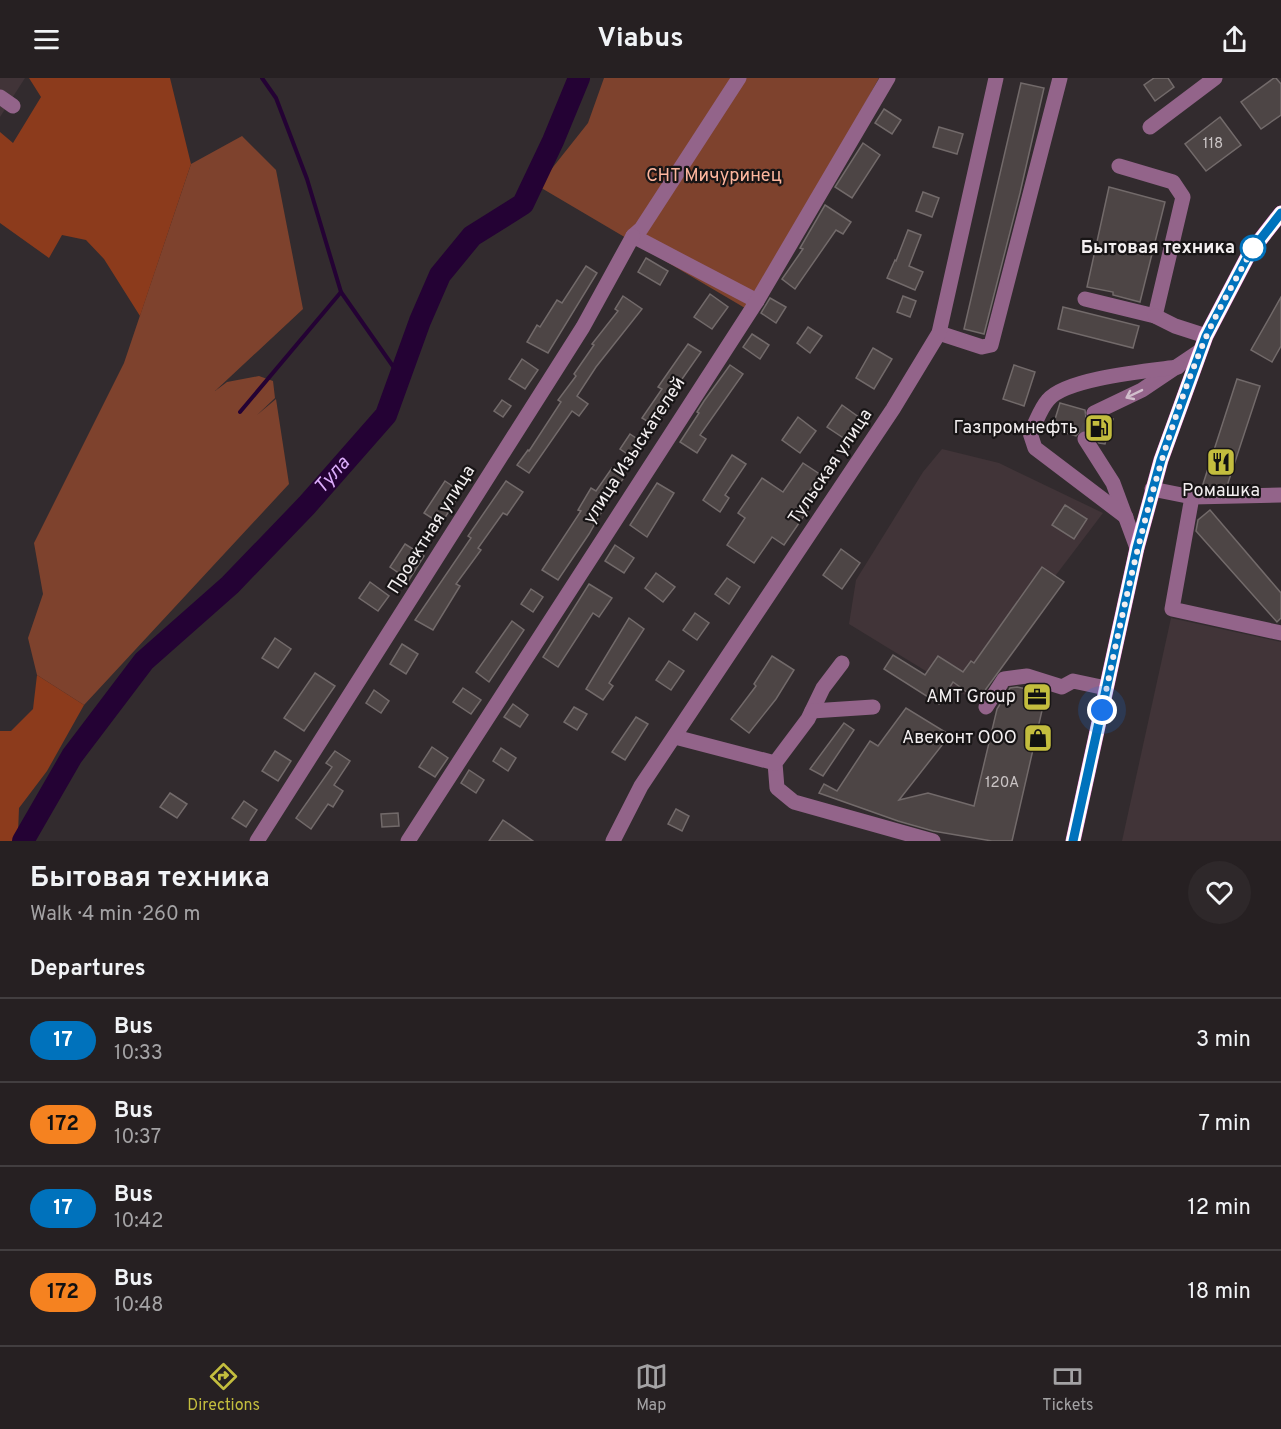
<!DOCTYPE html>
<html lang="en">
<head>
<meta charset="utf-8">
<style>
	:root { --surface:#262022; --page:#2e282a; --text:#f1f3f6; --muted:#a4a3a5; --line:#423e40; --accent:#c3bd3e }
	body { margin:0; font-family:Overpass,sans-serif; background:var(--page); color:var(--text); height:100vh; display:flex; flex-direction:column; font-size:22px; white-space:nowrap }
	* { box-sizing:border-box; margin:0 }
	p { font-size:20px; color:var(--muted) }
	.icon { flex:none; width:33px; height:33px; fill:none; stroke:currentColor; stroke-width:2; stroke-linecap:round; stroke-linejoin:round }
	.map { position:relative; height:763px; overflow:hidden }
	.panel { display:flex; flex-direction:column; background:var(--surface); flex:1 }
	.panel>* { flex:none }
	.badge { padding:0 12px; border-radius:20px; font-size:21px; line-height:39px }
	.you { position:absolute; width:30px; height:30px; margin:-15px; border:4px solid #fff; border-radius:50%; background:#1a73e8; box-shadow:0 0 0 9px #1a73e833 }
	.map>.badge { position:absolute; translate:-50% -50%; box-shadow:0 0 0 3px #fff }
	h2 { padding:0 30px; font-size:22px; line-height:54px }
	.round { display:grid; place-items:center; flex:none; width:63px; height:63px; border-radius:32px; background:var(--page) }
	.head { display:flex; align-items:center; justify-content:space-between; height:102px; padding:0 30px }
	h1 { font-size:28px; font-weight:700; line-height:45px }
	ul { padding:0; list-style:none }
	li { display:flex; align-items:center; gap:18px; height:84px; padding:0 30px; border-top:2px solid var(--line) }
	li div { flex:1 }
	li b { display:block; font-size:22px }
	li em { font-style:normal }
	li .badge { min-width:66px; font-weight:700; text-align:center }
	header { display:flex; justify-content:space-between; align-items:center; height:78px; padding:0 30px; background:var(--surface); font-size:27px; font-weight:700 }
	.dock { display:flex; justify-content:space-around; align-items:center; height:84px; border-top:2px solid var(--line); background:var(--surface); font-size:16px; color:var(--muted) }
	.dock a { display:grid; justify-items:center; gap:3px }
	.dock .on { color:var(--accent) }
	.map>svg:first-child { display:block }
	.built { fill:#413438 }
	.green { fill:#7e422d }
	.forest { fill:#8c3b1c }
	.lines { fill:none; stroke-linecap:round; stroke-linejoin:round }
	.stream { stroke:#240234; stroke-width:4 }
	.river { stroke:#240234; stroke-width:22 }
	.building { fill:#4d4545; stroke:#726a6a; stroke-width:1.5 }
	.minor-tunnel { stroke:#4f484b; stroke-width:15; stroke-dasharray:15 8; stroke-linecap:butt }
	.minor { stroke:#93648a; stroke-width:15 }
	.major { stroke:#f998e7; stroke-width:15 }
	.oneway { stroke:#d1becc }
	.line-casing { stroke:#fff; stroke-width:14 }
	.line { stroke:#0072bc; stroke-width:9 }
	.walk { stroke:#f3eff0; stroke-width:6; stroke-dasharray:0 10.8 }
	.stop-dot { fill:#fff; stroke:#0072bc; stroke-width:3 }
	.labels { text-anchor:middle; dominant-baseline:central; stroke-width:4.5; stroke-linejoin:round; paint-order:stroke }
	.number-label { font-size:15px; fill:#cac4c5 }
	.park-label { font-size:18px; fill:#fdb69e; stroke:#181516 }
	.stop-label { font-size:18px; font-weight:bold; fill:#f3eff0; stroke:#181516; text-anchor:end }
	.poi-label { font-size:18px; fill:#f3eff0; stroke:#181516; text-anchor:end }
	.street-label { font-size:18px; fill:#f3eff0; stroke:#181516 }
	.water-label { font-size:20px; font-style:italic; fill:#dcacfb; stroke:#181516 }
</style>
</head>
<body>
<header><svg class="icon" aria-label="menu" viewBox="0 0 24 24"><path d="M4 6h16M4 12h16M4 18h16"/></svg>Viabus<svg class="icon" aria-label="share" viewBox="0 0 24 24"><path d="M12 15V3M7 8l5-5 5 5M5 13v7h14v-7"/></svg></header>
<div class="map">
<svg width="1281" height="763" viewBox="0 0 1281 763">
	<rect width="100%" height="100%" fill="#322b2e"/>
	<!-- built -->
	<g class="built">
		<polygon points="0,0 25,0 0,39"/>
		<polygon points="942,371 999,385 1103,435 965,617 849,546 856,502 923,394"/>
		<polygon points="1171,540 1281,564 1281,763 1122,763"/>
	</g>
	<!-- green -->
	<g class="green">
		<polygon points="604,0 879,0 750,233 538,108 588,45"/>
		<polygon points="242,58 276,92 303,231 215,313 227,304 259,298 273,303 275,320 257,337 276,321 289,406 84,627 37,597 28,560 43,516 34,465 124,285 191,86"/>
	</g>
	<!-- forest -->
	<g class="forest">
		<polygon points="29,0 170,0 191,86 140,238 104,181 86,162 62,157 49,180 0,145 0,54 13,65 41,19"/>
		<polygon points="37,597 84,627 47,693 19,730 18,755 13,763 0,763 0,653 11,653 33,631"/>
	</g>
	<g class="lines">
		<!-- stream -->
		<g class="stream">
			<polyline points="262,0 276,20 307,101 341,214 397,294 386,337"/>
			<polyline points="240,334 341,214"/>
		</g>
		<!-- river -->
		<path class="river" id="s1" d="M23,763L72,678L144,583L230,507L307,427L386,337L420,243L440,197L472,158L523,126L553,63L579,0"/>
	</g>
	<!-- building -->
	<g class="building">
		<polygon points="1154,0 1168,0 1174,9 1155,23 1144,7"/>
		<polygon points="1274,0 1276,0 1281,6 1281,37 1261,51 1241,24"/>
		<polygon points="1021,5 1044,10 1020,115 984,256 964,251"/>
		<polygon points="884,31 901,42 892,56 875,45"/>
		<polygon points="1220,39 1241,67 1206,93 1185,66"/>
		<polygon points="939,49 963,56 957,76 933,69"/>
		<polygon points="863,65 880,77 852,120 835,109"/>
		<polygon points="1109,109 1165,124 1140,224 1113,217 1113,214 1087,209"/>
		<polygon points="923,114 939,120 932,139 916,133"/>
		<polygon points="825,127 851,144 843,156 836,152 795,211 782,201 803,171 800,170"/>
		<polygon points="908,152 921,157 909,188 923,194 915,212 887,200 895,182 896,183"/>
		<polygon points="646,180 668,193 660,207 638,194"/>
		<polygon points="586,188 597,195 548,275 527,264 537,247 540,249 557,222 562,225"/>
		<polygon points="710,216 728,229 712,251 694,239"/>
		<polygon points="623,218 642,231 596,289 577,318 588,326 579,338 572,333 529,395 517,387 528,372 529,373 561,324 558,322 576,298 574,296 594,267 592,266 618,233 615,231"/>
		<polygon points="903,218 916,223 910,239 897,234"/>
		<polygon points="1281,219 1281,268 1272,284 1251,272"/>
		<polygon points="770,220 786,229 776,245 761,235"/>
		<polygon points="1063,229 1139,248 1133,270 1058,251"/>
		<polygon points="808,249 822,258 810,275 797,265"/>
		<polygon points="752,256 769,267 760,281 743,269"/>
		<polygon points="688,266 701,274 661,331 665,333 655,348 642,340 662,311 658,309"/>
		<polygon points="873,270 892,281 874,311 856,300"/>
		<polygon points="522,281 538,292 525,311 509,301"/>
		<polygon points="730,287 743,296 700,357 706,361 697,375 680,364 699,335 697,334 704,323"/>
		<polygon points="1014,287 1035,294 1024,328 1003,321"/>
		<polygon points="1237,301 1260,308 1227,408 1211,409 1203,406"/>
		<polygon points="502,322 511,328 503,339 494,333"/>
		<polygon points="1060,325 1085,332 1086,340 1093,345 1108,339 1113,341 1105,366 1099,365 1089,352 1080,353 1076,358 1052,351"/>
		<polygon points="842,327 860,340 845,361 827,349"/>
		<polygon points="798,339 816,353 800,375 782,362"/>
		<polygon points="630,356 642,364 632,379 620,371"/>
		<polygon points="732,377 746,386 725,417 729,420 720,434 703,422"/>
		<polygon points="803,385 821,397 800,426 808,432 784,467 772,459 754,485 727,467 745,440 738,435 762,400 783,414"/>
		<polygon points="612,390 625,398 609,421 589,456 558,502 542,492 581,433 578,432 591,410 596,413"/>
		<polygon points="445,403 461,414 441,446 424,435"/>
		<polygon points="506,403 523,414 507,437 503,435 478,470 481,472 456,506 460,508 433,552 415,542 471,460 468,458"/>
		<polygon points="657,405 674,415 647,459 630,447"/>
		<polygon points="1065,427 1087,441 1074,461 1052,447"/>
		<polygon points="1210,432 1281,515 1281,540 1277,544 1196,453 1198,442"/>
		<polygon points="405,466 424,478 409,502 390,489"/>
		<polygon points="615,467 634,480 624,495 605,483"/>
		<polygon points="841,471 860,485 842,511 823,497"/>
		<polygon points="1042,489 1064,504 978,622 953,604 939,626 884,591 893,577 925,597 938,578 963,594 971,583 974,585"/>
		<polygon points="656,495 675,509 663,524 645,510"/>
		<polygon points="727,500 740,509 729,526 715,516"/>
		<polygon points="370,504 389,518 378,533 359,520"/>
		<polygon points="589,506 612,520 599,539 593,535 558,589 543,579"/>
		<polygon points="531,511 543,519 533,534 521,526"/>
		<polygon points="695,535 709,545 697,562 683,552"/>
		<polygon points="629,540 644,551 609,605 613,608 603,622 586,611"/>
		<polygon points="512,543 524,552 489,604 476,594"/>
		<polygon points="275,560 291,571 278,590 262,580"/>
		<polygon points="402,566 418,576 406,596 390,586"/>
		<polygon points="772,578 794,592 776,621 749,655 731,641 756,608 754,606"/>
		<polygon points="669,583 684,593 671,612 656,602"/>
		<polygon points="315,595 335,608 304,653 284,640"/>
		<polygon points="1017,609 1046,615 1012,763 992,763 933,753 898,743 819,715 824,706 837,713 870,663 878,668 906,630 950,657 899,722 928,715 974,728 997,631 1010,610"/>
		<polygon points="463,610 481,622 471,636 453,624"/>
		<polygon points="374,612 389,623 381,635 366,625"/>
		<polygon points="513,626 528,637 520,649 504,639"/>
		<polygon points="574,629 587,636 577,652 564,644"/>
		<polygon points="636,639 648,646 625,682 612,674"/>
		<polygon points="844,645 854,652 823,698 810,691"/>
		<polygon points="432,669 448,680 435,699 419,689"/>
		<polygon points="501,670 516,680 508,693 493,683"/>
		<polygon points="275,673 291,683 278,703 262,693"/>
		<polygon points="335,673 350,683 334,707 343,713 333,729 328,726 311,751 296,740 332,689 326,685"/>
		<polygon points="469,692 484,702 476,715 461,705"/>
		<polygon points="170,715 187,726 177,740 160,729"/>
		<polygon points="244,723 257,732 246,749 232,740"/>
		<polygon points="676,731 689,738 682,753 668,746"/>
		<polygon points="398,735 399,748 382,749 381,736"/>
		<polygon points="503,742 533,763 489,763"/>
	</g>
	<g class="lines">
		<!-- minor-tunnel -->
		<polyline class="minor-tunnel" points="1085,361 1094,335"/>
		<!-- minor -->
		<g class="minor">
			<polyline points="739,0 641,151 633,158 757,223"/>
			<polyline points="0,19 13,28"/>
			<polyline points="1150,49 1215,0"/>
			<polyline points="1085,221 1155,238 1183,119 1173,104 1119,88"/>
			<polyline points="1155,238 1175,248 1206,258"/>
			<polyline points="939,255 982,269 991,267 1060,0"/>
			<polyline points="1094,335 1142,312 1200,273"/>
			<polyline points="1085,361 1113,405 1137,470"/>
			<polyline points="1152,411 1192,419 1281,417"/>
			<polyline points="1192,419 1172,531 1281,555"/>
			<path d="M1126,439L1035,370L1030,355C1036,345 1040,331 1048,322C1066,300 1148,293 1178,289"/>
			<polyline points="842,585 823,610 808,641 775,685 777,710 794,724 933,763"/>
			<polyline points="986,629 1004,601 1027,598 1062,609 1073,603 1106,610"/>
			<polyline points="812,633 873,629"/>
			<polyline points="675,659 775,685"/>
			<polyline points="257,763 583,249 633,158"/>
			<polyline points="408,763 757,223 888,0"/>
			<polyline points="613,763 641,708 893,331 939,255 996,0"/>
		</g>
		<!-- major -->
		<polyline class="major" points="1073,763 1137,470 1161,382 1206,258 1249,176 1281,135"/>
	</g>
	<!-- one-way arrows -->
	<defs><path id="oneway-shaft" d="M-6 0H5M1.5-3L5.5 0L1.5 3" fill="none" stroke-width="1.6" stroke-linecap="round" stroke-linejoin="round" transform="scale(1.5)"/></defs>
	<use class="oneway" href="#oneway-shaft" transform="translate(1134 316) rotate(154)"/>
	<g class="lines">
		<!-- line casing -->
		<g class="line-casing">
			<polyline id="line" points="1073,763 1137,470 1161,382 1206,258 1249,176 1281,135"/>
		</g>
		<!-- line -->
		<use href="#line" class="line"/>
		<!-- walk -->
		<path class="walk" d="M1102,632C1128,509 1153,388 1201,271C1215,236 1235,203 1253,170"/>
	</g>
	<!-- icons -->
	<defs>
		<g id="fuel-square" transform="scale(1.5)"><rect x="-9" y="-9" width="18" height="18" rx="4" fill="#c3bd3e" stroke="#181516"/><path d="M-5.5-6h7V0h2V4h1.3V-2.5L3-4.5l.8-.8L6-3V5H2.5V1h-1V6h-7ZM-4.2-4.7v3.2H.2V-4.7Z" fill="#111"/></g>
		<g id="restaurant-square" transform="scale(1.5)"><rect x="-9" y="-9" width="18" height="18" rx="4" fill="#c3bd3e" stroke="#181516"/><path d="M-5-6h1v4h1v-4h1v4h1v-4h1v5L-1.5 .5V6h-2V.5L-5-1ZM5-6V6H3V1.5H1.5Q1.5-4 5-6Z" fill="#111"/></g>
		<g id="office-square" transform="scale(1.5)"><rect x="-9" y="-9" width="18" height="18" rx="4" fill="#c3bd3e" stroke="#181516"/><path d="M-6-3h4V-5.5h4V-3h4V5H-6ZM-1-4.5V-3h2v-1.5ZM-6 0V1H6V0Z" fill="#111"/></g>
		<g id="shop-square" transform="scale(1.5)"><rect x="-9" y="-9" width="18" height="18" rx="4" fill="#c3bd3e" stroke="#181516"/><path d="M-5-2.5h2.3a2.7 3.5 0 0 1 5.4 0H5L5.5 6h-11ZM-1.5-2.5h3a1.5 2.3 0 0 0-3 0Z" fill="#111"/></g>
	</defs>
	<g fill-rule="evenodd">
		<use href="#fuel-square" x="1099" y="350"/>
		<use href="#restaurant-square" x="1221" y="384"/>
		<use href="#office-square" x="1037" y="619"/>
		<use href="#shop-square" x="1038" y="660"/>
	</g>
	<!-- markers -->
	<circle class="stop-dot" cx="1253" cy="170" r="12"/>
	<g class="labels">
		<!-- number labels -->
		<g class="number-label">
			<text x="1213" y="66">118</text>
			<text x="1002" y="705">120А</text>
		</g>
		<!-- park labels -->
		<g class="park-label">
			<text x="714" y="98">СНТ Мичуринец</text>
		</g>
		<!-- stop labels -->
		<g class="stop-label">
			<text x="1235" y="170">Бытовая техника</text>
		</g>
		<!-- poi labels -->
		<g class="poi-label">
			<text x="1078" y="350">Газпромнефть</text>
			<text x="1221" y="413" text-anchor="middle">Ромашка</text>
			<text x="1016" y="619">АМТ Group</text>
			<text x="1017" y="660">Авеконт ООО</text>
		</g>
		<!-- street labels -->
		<g class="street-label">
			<text transform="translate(635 373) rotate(-57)">улица Изыскателей</text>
			<text transform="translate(831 389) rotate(-56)">Тульская улица</text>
			<text transform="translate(432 452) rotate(-58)">Проектная улица</text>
		</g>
		<!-- water labels -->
		<g class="water-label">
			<text stroke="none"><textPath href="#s1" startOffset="482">Тула</textPath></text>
		</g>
	</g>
</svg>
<div class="you" style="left:1102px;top:632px"></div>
</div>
<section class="panel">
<div class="head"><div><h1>Бытовая техника</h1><p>Walk · 4 min · 260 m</p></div><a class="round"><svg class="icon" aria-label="heart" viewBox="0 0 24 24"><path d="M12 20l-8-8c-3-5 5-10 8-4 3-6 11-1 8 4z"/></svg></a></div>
<h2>Departures</h2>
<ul>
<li><span class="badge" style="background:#0072bc;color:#fff">17</span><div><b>Bus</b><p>10:33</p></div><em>3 min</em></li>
<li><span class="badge" style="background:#f58220;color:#111">172</span><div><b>Bus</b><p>10:37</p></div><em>7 min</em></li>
<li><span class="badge" style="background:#0072bc;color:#fff">17</span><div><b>Bus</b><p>10:42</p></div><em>12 min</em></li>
<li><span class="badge" style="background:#f58220;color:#111">172</span><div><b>Bus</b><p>10:48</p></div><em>18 min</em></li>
</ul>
</section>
<nav class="dock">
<a class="on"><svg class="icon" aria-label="directions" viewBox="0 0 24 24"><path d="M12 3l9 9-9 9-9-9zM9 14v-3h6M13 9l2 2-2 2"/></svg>Directions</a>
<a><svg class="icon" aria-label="map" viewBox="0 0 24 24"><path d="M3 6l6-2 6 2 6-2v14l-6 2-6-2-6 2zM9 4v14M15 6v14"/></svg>Map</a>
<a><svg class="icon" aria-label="tickets" viewBox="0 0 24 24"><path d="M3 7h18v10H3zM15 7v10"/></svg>Tickets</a>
</nav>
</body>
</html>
